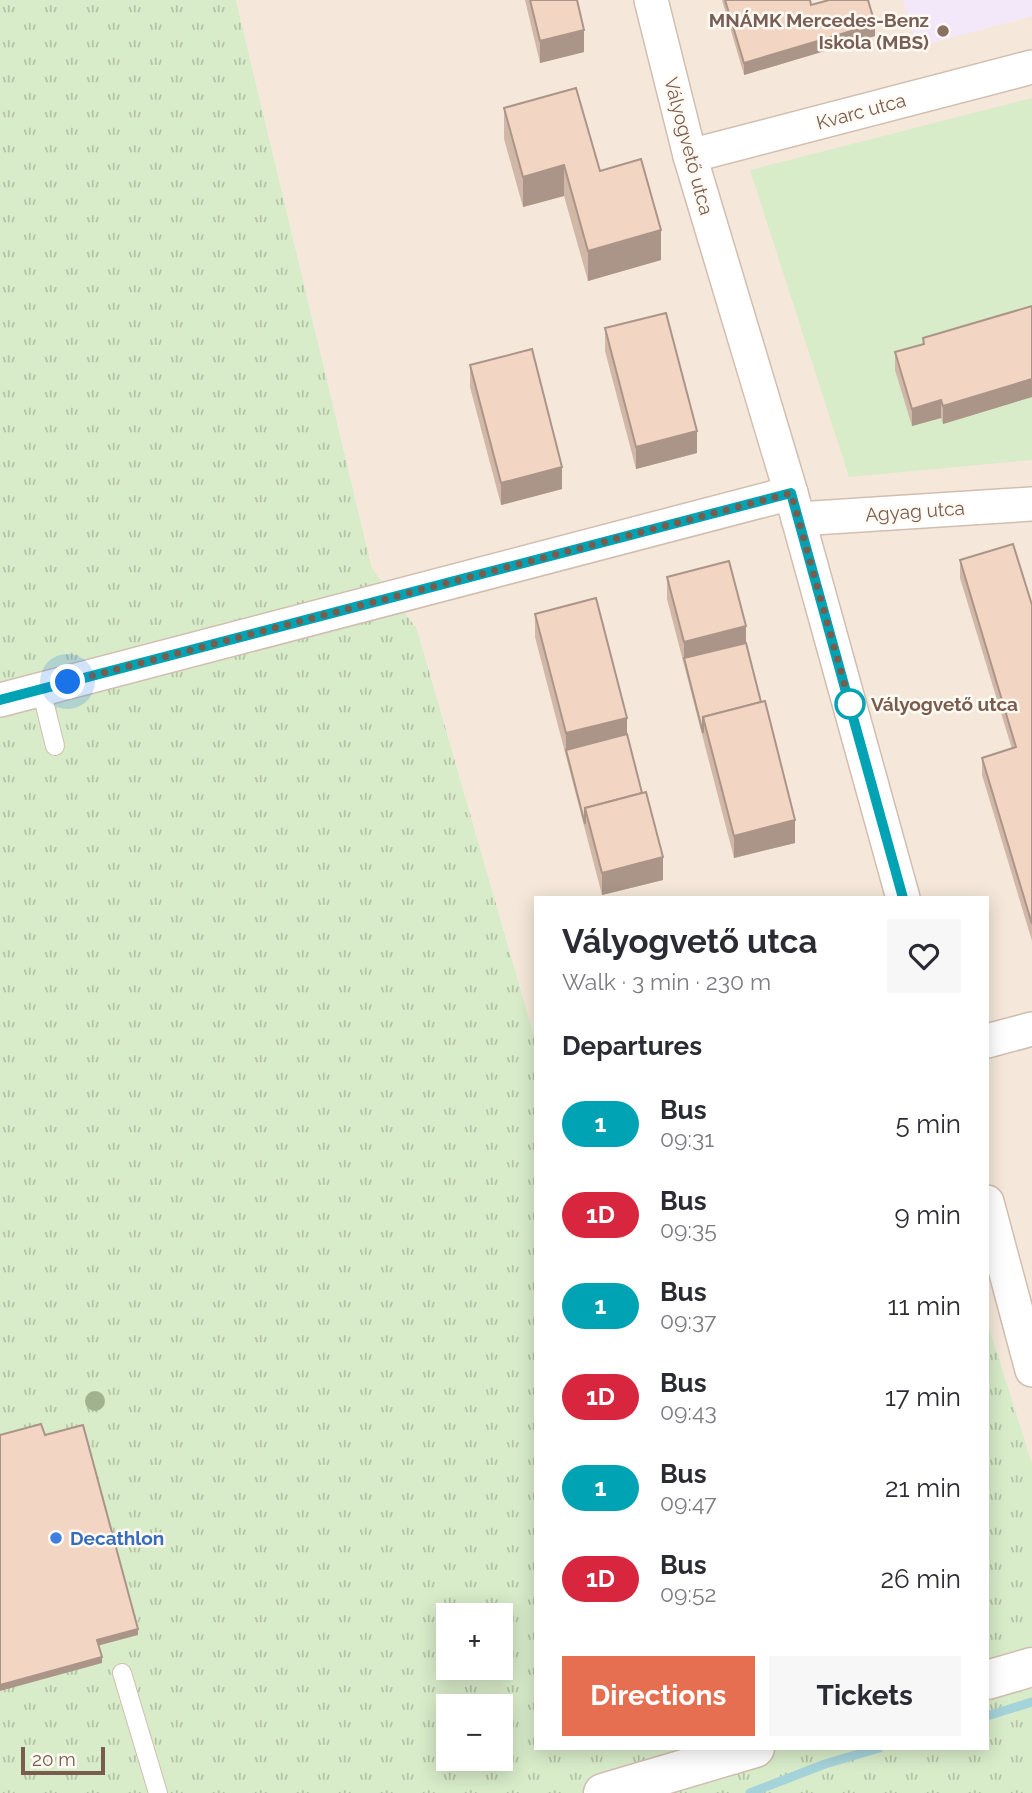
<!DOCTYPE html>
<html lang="en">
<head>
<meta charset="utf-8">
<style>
	:root { --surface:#fff; --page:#f7f7f7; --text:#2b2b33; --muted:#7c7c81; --accent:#e76f51 }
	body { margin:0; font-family:Raleway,sans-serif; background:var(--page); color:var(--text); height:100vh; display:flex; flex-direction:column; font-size:26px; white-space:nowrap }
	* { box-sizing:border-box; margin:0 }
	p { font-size:23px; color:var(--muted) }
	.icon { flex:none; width:38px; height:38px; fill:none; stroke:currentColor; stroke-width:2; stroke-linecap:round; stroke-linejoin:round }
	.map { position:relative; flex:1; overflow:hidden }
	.sheet { position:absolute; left:534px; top:896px; width:455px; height:854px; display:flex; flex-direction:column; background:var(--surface); border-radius:0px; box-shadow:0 4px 18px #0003 }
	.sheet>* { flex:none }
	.badge { padding:0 14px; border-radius:23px; font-size:24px; line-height:46px }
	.fabs { position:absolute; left:436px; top:1603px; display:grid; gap:14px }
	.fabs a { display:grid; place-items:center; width:77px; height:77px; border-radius:0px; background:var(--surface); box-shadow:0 4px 18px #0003; font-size:35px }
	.scale { position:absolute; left:21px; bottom:18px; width:84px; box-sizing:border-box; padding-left:7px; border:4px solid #7a5c4d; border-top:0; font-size:19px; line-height:24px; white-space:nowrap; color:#7a5c4d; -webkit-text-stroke:5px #fffaf3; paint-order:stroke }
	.you { position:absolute; width:35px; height:35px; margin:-18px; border:5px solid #fff; border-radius:50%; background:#1a73e8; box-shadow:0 0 0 10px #1a73e833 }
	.map>.badge { position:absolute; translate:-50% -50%; box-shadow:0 0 0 4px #fff }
	h2 { padding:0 28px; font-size:26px; line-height:63px }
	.round { display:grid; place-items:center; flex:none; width:74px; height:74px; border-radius:0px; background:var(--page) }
	.overview { display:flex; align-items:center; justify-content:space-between; height:119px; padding:0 28px }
	h1 { font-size:33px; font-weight:700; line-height:52px }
	.primary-button { display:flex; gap:14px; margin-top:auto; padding:14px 28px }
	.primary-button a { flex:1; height:80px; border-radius:0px; background:var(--accent); color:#fff; font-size:28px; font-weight:700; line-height:80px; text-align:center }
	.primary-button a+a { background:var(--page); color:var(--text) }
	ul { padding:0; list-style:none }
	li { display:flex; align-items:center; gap:21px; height:91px; padding:0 28px }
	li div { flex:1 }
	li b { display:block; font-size:26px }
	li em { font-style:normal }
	li .badge { min-width:77px; font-weight:700; text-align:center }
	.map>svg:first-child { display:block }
	.residential { fill:#f5e8da }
	.education { fill:#f3e8fa }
	.grass { fill:url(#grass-tufts); fill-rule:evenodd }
	.pitch { fill:#d8ecc9 }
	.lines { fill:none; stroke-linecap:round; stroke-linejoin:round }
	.stream { stroke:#a5d3da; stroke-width:9 }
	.service-casing { stroke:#d1beb0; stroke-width:20 }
	.minor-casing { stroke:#d1beb0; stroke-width:36 }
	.tertiary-casing { stroke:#d1beb0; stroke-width:41 }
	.service { stroke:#fff; stroke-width:18 }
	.minor { stroke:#fff; stroke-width:33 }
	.tertiary { stroke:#fff; stroke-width:38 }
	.tree { fill:#a0b28e }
	.wall { fill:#d1b7a8 }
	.shaded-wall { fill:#aa9588 }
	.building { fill:#f3d5c3; stroke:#aa9588; stroke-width:2 }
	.line-casing { stroke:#fff; stroke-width:16 }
	.line { stroke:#00a3b4; stroke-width:10 }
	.walk { stroke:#7a5c4d; stroke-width:7; stroke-dasharray:0 12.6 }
	.education-dot { fill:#8d6e63; stroke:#fffaf3; stroke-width:2.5 }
	.stop-dot { fill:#fff; stroke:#00a3b4; stroke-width:3.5 }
	.shop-dot { fill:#3f7fe0; stroke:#fffaf3; stroke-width:2.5 }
	.labels { text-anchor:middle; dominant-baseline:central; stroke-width:5; stroke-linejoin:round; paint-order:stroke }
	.education-label { font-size:19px; font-weight:bold; fill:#785e54; stroke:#fffaf3; text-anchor:end }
	.street-label { font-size:19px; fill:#7a5c4d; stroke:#fffaf3 }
	.stop-label { font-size:19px; font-weight:bold; fill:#7a5c4d; stroke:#fffaf3; text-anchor:start }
	.shop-label { font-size:19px; font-weight:bold; fill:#366cbe; stroke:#fffaf3; text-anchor:start }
</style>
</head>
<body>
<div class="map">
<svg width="1032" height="1793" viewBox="0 0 1032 1793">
	<defs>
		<pattern id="grass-tufts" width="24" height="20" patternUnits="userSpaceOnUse" patternTransform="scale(1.75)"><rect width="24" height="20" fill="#d8ecc9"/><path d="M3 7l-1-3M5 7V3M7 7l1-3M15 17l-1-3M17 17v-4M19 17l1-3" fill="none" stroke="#b4c2a5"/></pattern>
	</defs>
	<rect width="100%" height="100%" fill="#fdf6ec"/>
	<!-- residential -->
	<polygon class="residential" points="236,0 1032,0 1032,1463 987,1321 987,898 536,898 535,1039 417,629 372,568"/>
	<!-- education -->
	<polygon class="education" points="903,0 1032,0 1032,16 917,47"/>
	<!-- grass -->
	<path class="grass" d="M0,0H236L372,568L417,629L535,1039L536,1748H987V1321L1032,1463V1793H0ZM448,1615H500V1668H448ZM448,1706H500V1759H448Z"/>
	<!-- pitch -->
	<polygon class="pitch" points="1032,98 1032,460 849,477 750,170"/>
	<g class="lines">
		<!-- stream -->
		<g class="stream">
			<polyline points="987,1716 1032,1702"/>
			<polyline points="750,1793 825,1764 879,1748"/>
		</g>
		<!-- service casing -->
		<g class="service-casing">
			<g id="service">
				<polyline points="41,689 55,746"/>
				<polyline points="122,1673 158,1793"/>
			</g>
		</g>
		<!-- minor casing -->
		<g class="minor-casing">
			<g id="minor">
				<polyline points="651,0 690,156 791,493 903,898"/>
				<polyline points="690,156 1032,67"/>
				<polyline points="798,519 1032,504"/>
				<polyline points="0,700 791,493"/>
				<polyline points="987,1041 1032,1029"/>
				<polyline points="987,1202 1032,1370"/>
			</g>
		</g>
		<!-- tertiary casing -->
		<g class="tertiary-casing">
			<g id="tertiary">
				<polyline points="987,1680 1032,1667"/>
				<polyline points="603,1793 755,1748"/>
			</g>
		</g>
		<!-- service -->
		<use href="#service" class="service"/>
		<!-- minor -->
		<use href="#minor" class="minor"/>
		<!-- tertiary -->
		<use href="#tertiary" class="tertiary"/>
	</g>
	<!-- trees -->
	<circle class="tree" cx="95" cy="1401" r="10"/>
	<!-- wall -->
	<g class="wall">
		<polygon points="525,0 577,0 584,52 540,63"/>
		<polygon points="722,0 786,0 811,5 875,36 744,75"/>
		<polygon points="504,108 600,171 661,260 588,281 564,196 523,207 504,139"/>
		<polygon points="1032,306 1032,397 943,424 941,418 912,426 895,370 895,352 923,345 923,338"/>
		<polygon points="605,328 697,453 636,469 605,351"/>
		<polygon points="470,365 562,489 501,505 470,387"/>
		<polygon points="960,560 1032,605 1032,941 982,775 982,758 1012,749 960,578"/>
		<polygon points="667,577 746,643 795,843 734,858 667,599"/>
		<polygon points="535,614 627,734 663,880 602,895 535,637"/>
	</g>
	<!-- shaded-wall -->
	<g class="shaded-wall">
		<polygon points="875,24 875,36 744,75 744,63"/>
		<polygon points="584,30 584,52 540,63 540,41"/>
		<polygon points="564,165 564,196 523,207 523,177"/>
		<polygon points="661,230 661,260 588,281 588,251"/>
		<polygon points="1032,379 1032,397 943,424 943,406"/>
		<polygon points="941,400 941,418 912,426 912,409"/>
		<polygon points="697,431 697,453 636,469 636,447"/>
		<polygon points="562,467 562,489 501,505 501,483"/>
		<polygon points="746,626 746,649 684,658 684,664 684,642"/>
		<polygon points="627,718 627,740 566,750 566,733"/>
		<polygon points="795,820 795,843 734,858 734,836"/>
		<polygon points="663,857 663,880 602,895 602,873"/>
		<polygon points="138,1629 138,1635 97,1646 97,1640"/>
		<polygon points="102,1657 102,1663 0,1691 0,1685"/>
	</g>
	<!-- building -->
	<g class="building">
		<polygon points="530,0 577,0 584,30 540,41"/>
		<polygon points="725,0 810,0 811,5 829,0 868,0 875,24 744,63"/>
		<polygon points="576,88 600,171 641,159 661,230 588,251 564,165 523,177 504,108"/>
		<polygon points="1032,306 1032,379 943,406 941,400 912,409 895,352 924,344 923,338"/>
		<polygon points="666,313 697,431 636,447 605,328"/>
		<polygon points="532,349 562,467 501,483 470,365"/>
		<polygon points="1013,544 1032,605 1032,924 982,758 1016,747 960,560"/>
		<polygon points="729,561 746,626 684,642 667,577"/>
		<polygon points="596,598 627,718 566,733 535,614"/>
		<polygon points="746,643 761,702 703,717 703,733 684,658"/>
		<polygon points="765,701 795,820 734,836 703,717"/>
		<polygon points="627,734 642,793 585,808 585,824 566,750"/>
		<polygon points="646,792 663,857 602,873 585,808"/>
		<polygon points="41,1424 45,1435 83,1425 138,1629 97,1640 102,1657 0,1685 0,1435"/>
	</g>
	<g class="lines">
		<!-- line casing -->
		<g class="line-casing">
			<polyline id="line" points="0,700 791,493 903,898"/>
		</g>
		<!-- line -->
		<use href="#line" class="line"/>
		<!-- walk -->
		<polyline class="walk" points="68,682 791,493 850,704"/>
	</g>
	<!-- markers -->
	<circle class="education-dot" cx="943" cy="31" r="7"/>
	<circle class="stop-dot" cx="850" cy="704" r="14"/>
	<circle class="shop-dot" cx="56" cy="1538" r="7"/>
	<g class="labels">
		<!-- education labels -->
		<g class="education-label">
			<text x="929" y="20">MNÁMK Mercedes-Benz<tspan x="929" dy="22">Iskola (MBS)</tspan></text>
		</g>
		<!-- street labels -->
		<g class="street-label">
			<text transform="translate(861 111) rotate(-15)">Kvarc utca</text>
			<text transform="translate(689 146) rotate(75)">Vályogvető utca</text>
			<text transform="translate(915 511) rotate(-4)">Agyag utca</text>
		</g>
		<!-- stop labels -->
		<g class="stop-label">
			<text x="871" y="704">Vályogvető utca</text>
		</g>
		<!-- shop labels -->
		<g class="shop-label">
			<text x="70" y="1538">Decathlon</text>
		</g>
	</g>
</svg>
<div class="fabs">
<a>+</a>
<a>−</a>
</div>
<div class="scale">20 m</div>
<div class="you" style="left:68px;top:682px"></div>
<section class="sheet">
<div class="overview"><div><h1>Vályogvető utca</h1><p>Walk · 3 min · 230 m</p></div><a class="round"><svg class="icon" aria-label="heart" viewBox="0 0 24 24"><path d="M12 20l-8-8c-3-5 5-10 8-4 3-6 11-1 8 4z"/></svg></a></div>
<h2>Departures</h2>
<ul>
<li><span class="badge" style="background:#00a3b4;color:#fff">1</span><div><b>Bus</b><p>09:31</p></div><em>5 min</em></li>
<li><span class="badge" style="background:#d7263d;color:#fff">1D</span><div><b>Bus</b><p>09:35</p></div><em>9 min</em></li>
<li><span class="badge" style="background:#00a3b4;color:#fff">1</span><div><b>Bus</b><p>09:37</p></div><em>11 min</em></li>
<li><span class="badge" style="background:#d7263d;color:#fff">1D</span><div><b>Bus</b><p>09:43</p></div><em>17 min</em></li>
<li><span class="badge" style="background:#00a3b4;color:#fff">1</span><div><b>Bus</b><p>09:47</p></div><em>21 min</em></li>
<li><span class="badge" style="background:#d7263d;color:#fff">1D</span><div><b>Bus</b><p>09:52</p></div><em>26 min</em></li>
</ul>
<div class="primary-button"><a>Directions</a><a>Tickets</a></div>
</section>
</div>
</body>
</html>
